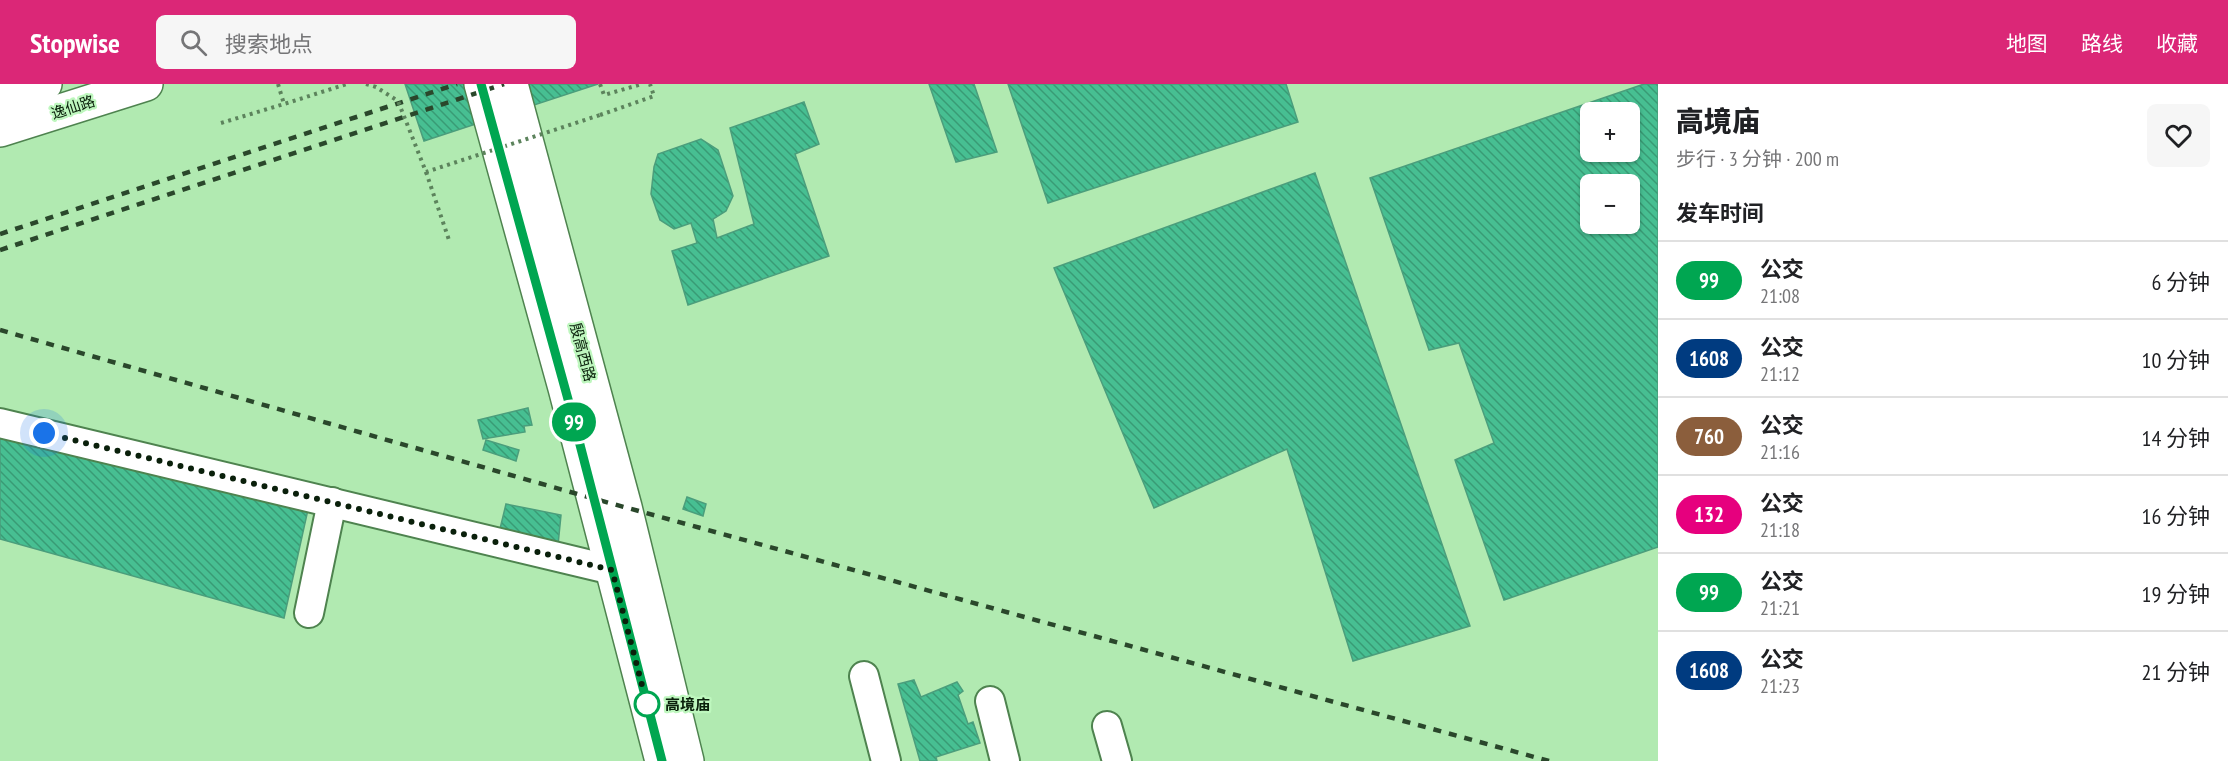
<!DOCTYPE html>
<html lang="zh">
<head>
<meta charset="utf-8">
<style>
	:root { --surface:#fff; --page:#f6f6f6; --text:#202124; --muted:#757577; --line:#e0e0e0; --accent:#db2777 }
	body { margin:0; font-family:"PT Sans Narrow","Noto Sans SC",sans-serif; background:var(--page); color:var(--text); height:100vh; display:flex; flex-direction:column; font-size:22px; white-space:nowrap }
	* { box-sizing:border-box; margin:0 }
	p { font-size:20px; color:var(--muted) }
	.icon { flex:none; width:33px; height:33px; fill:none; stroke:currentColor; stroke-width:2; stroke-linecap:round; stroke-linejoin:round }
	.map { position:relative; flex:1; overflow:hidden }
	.sheet { display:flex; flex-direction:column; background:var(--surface); width:570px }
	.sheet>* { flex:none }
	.badge { padding:0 12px; border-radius:20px; font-size:21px; line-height:39px }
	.controls { position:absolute; left:1580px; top:18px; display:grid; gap:12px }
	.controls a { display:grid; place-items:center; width:60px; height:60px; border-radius:9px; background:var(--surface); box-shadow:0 2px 4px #0004; font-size:30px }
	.you { position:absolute; width:30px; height:30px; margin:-15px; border:4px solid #fff; border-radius:50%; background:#1a73e8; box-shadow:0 0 0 9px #1a73e833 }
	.map>.badge { position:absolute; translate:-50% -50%; box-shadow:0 0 0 3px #fff }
	h2 { padding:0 18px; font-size:22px; line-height:54px }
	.round { display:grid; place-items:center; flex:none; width:63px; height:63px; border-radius:9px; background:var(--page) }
	.summary { display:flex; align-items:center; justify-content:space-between; height:102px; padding:0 18px }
	h1 { font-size:28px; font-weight:800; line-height:45px }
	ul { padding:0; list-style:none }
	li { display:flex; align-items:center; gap:18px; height:78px; padding:0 18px; border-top:2px solid var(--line) }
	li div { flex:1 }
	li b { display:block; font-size:22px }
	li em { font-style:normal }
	li .badge { min-width:66px; font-weight:700; text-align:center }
	header { display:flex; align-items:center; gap:36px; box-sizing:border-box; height:84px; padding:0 30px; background:var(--accent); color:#fff }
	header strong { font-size:28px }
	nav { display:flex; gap:33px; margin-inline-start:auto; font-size:21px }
	.search { width:420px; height:54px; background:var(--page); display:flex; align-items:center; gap:15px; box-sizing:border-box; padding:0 21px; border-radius:9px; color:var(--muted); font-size:22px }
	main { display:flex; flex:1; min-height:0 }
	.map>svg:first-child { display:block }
	.building { fill:url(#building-back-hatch); stroke:#4b9e7c; stroke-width:1.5; fill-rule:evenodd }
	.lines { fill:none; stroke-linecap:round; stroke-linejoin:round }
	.minor-casing { stroke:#4e834f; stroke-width:32 }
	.major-casing { stroke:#4e834f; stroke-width:36 }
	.highway-casing { stroke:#4e834f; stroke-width:36 }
	.path { stroke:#5c835c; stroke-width:4; stroke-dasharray:3 4.5; stroke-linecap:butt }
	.minor { stroke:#fff; stroke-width:28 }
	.major { stroke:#fff; stroke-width:33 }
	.highway { stroke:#fff; stroke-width:33 }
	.rail { stroke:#2a472b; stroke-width:4.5; stroke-dasharray:8 8; stroke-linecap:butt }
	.path-bridge { stroke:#5c835c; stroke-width:4; stroke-dasharray:3 4.5; stroke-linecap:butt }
	.line-casing { stroke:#fff; stroke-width:14 }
	.line { stroke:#00a651; stroke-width:9 }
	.walk { stroke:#0a200b; stroke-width:6; stroke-dasharray:0 10.8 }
	.stop-dot { fill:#fff; stroke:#00a651; stroke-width:3 }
	.labels { text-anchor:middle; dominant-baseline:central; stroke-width:4.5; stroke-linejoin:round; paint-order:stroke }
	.street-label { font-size:15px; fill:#0a200b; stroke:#bef7be }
	.stop-label { font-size:15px; font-weight:bold; fill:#0a200b; stroke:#bef7be; text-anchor:start }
</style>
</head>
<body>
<header>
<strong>Stopwise</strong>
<div class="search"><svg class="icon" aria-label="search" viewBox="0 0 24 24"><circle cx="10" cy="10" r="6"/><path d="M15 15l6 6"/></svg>搜索地点</div>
<nav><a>地图</a><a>路线</a><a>收藏</a></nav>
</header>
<main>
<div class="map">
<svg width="1658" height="677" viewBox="0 0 1658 677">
	<defs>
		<pattern id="building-back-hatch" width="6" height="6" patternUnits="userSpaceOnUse" patternTransform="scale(1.5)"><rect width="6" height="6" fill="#47bf92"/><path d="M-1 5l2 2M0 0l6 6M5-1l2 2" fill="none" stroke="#399b75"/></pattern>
	</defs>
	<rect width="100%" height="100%" fill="#b1eab1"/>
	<!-- building -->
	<g class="building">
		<polygon points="405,0 598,0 424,57"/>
		<polygon points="929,0 974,0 997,68 956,78"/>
		<polygon points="1008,0 1286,0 1298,38 1048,119"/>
		<path d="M1644,0H1658V463L1504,516L1455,376L1494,359L1459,259L1429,266L1370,94ZM1590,28H1629V68H1590ZM1590,100H1629V140H1590Z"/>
		<polygon points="804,18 819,60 795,70 829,172 688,221 672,167 697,159 691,139 674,145 660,136 651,110 654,83 658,70 701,55 718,66 733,112 726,127 713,135 717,154 754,140 730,44"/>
		<polygon points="1315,89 1470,542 1353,577 1287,365 1154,424 1054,184"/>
		<polygon points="528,324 532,341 524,342 525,348 483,355 478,336"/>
		<polygon points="0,340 309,421 284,534 0,455"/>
		<polygon points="486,356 519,366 516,377 483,366"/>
		<polygon points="687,413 706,420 703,432 683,425"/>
		<polygon points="506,420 561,431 558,461 499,449"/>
		<polygon points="914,596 921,613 957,598 963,607 958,611 968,640 973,638 980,659 936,673 937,677 920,677 898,600"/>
	</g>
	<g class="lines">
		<!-- minor casing -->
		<g class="minor-casing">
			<g id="minor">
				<polyline points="0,339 612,486"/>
				<polyline points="309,529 332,418"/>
				<polyline points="864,592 886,677"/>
				<polyline points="990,617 1005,677"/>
				<polyline points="1107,642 1117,677"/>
			</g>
		</g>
		<!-- major casing -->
		<g class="major-casing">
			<g id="major">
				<polyline points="481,0 565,304 662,677"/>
				<polyline points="511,0 625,423 687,677"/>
				<polyline points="0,46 146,0"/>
			</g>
		</g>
		<!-- highway casing -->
		<g class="highway-casing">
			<polyline id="highway" points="0,15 45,0"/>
		</g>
		<!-- path -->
		<g class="path">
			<polyline points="278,0 284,20 347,0"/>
			<polyline points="600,0 604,11 642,0"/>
			<polyline points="600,31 654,12 650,0"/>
			<polyline points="221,39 284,20"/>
			<polyline points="426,88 449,156"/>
		</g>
		<!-- minor -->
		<use href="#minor" class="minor"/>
		<!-- major -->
		<use href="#major" class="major"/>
		<!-- highway -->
		<use href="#highway" class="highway"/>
		<!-- rail -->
		<g class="rail">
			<polyline points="0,150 457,0"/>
			<polyline points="0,166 504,0"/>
			<polyline points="0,246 595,415 1549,677"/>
		</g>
		<!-- path-bridge -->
		<polyline class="path-bridge" points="366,0 376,3 398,17 426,88 600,31"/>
	</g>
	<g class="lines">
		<!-- line casing -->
		<g class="line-casing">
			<polyline id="line" points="481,0 571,326 662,677"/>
		</g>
		<!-- line -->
		<use href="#line" class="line"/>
		<!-- walk -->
		<polyline class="walk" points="44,349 612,486 649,628 647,620"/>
	</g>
	<!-- markers -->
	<circle class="stop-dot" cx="647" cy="620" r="12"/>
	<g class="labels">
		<!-- street labels -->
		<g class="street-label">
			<text transform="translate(73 23) rotate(-18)">逸仙路</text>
			<text transform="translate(583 268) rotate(75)">殷高西路</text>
		</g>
		<!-- stop labels -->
		<g class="stop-label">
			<text x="665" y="620">高境庙</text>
		</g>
	</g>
</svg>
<div class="controls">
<a>+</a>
<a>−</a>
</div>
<div class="you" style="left:44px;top:349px"></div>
<b class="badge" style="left:574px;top:338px;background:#00a651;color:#fff">99</b>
</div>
<section class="sheet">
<div class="summary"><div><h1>高境庙</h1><p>步行 · 3 分钟 · 200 m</p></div><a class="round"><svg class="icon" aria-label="heart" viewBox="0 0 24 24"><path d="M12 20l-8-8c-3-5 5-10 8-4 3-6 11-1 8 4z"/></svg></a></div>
<h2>发车时间</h2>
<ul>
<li><span class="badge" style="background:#00a651;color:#fff">99</span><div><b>公交</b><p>21:08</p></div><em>6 分钟</em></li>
<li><span class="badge" style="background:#003b80;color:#fff">1608</span><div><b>公交</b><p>21:12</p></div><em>10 分钟</em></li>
<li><span class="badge" style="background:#8b5e3c;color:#fff">760</span><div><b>公交</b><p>21:16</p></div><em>14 分钟</em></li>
<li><span class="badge" style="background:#e6007e;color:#fff">132</span><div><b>公交</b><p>21:18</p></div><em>16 分钟</em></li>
<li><span class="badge" style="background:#00a651;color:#fff">99</span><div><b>公交</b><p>21:21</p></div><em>19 分钟</em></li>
<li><span class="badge" style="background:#003b80;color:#fff">1608</span><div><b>公交</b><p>21:23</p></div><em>21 分钟</em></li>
</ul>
</section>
</main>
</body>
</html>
